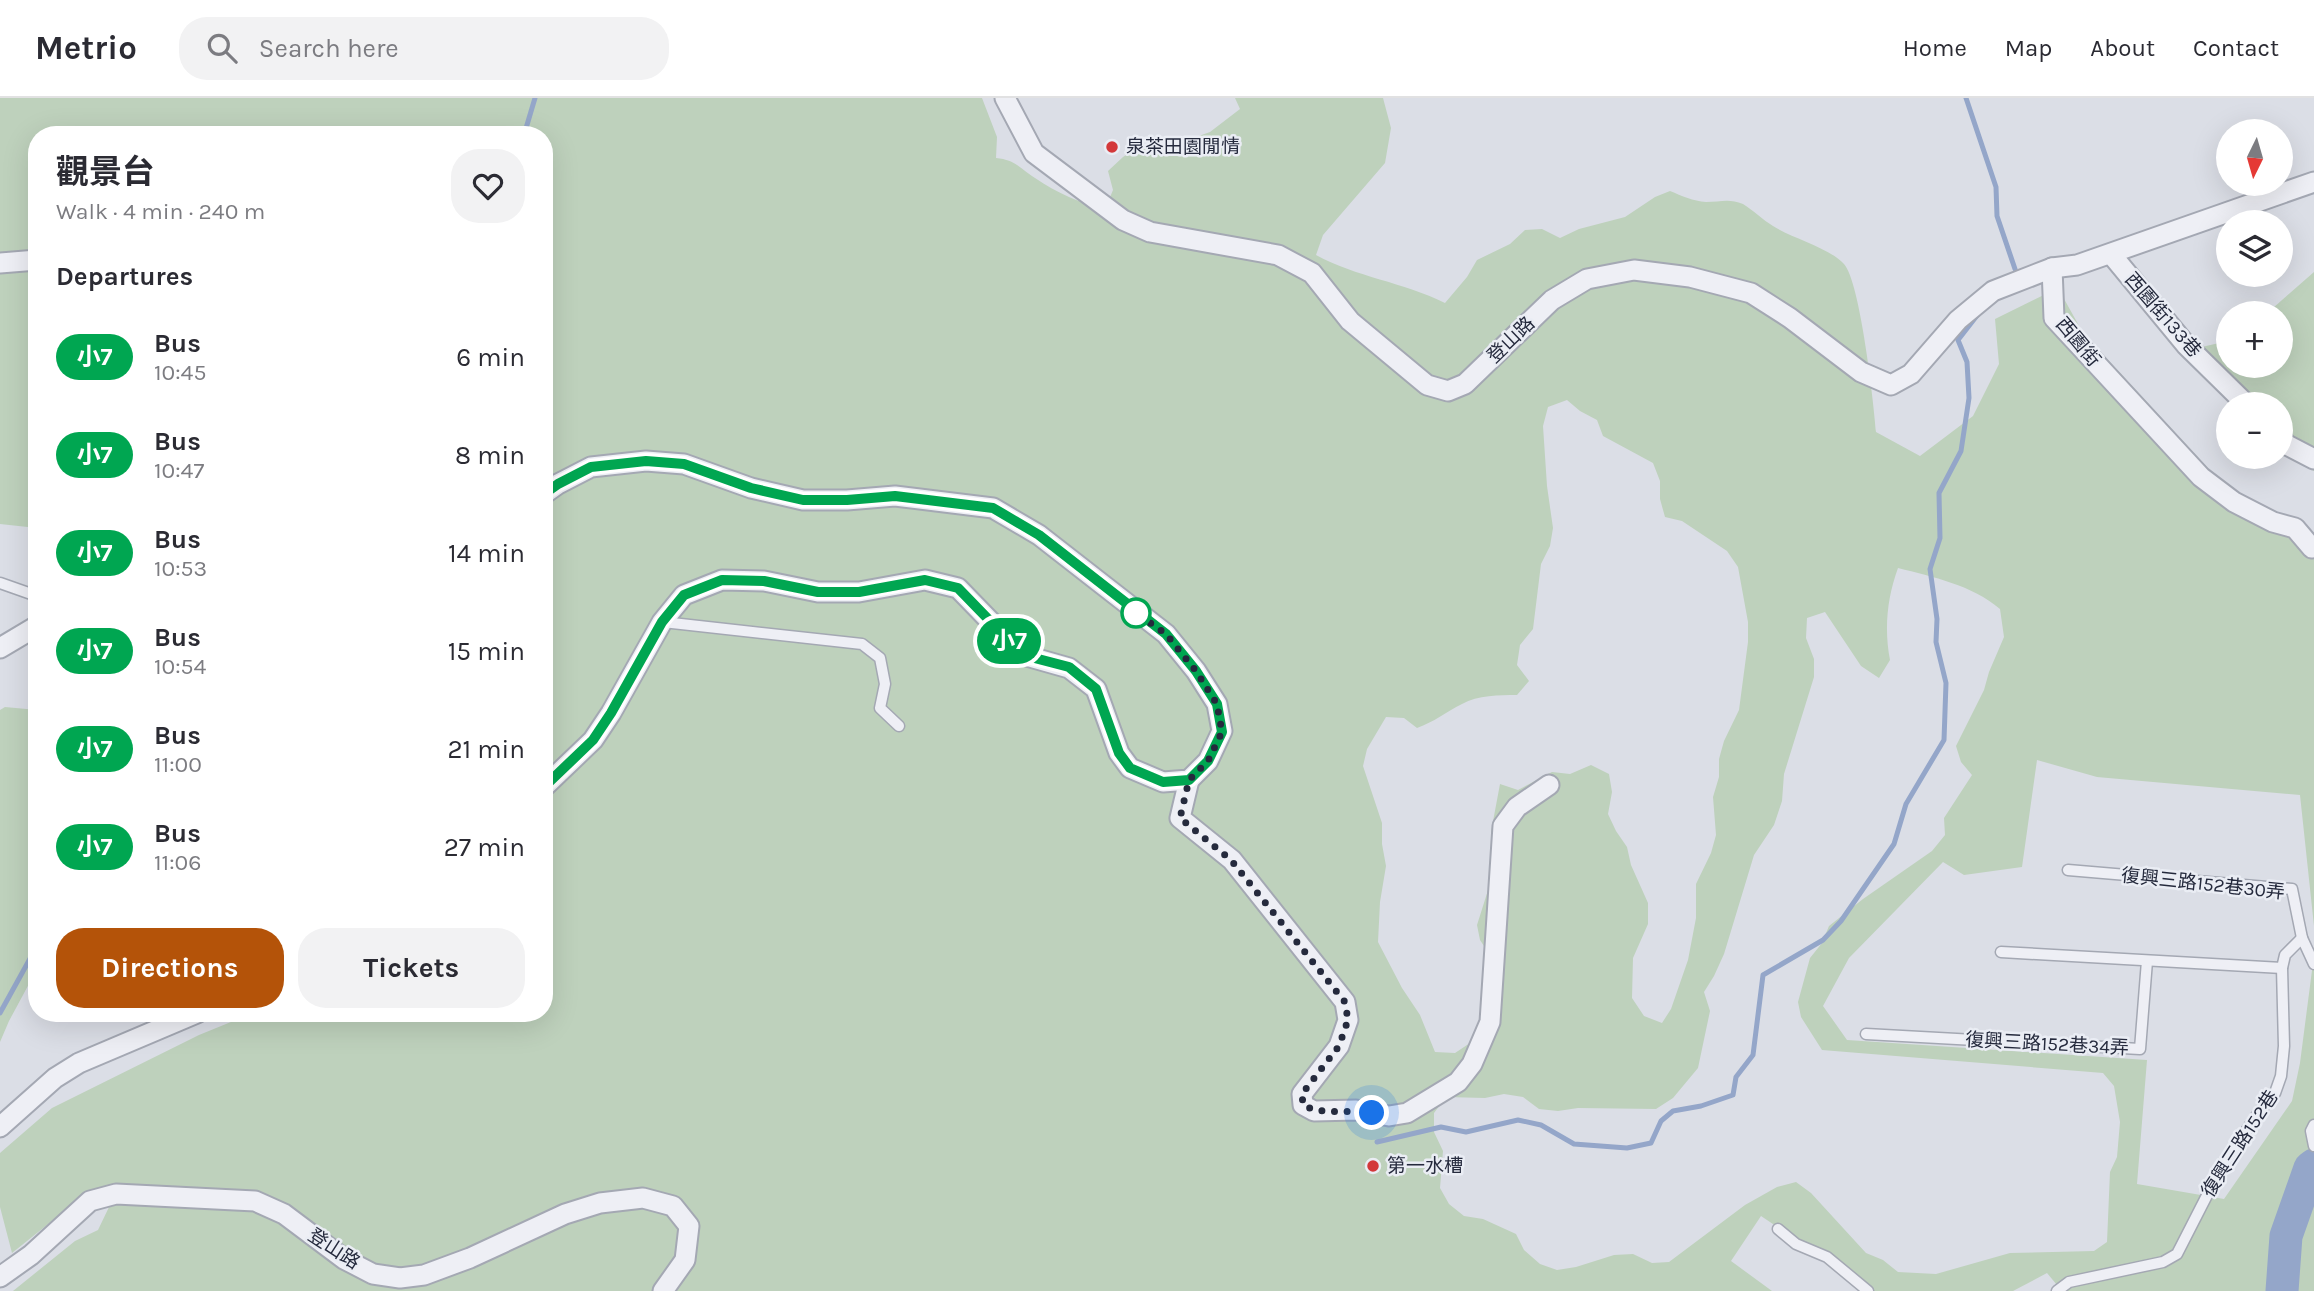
<!DOCTYPE html>
<html lang="en">
<head>
<meta charset="utf-8">
<style>
	:root { --surface:#fff; --page:#f2f2f3; --text:#2b2b33; --muted:#7c7c81; --line:#e1e1e2; --accent:#b45309 }
	body { margin:0; font-family:Karla,"Noto Sans TC",sans-serif; background:var(--page); color:var(--text); height:100vh; display:flex; flex-direction:column; font-size:26px; white-space:nowrap }
	* { box-sizing:border-box; margin:0 }
	p { font-size:23px; color:var(--muted) }
	.icon { flex:none; width:38px; height:38px; fill:none; stroke:currentColor; stroke-width:2; stroke-linecap:round; stroke-linejoin:round }
	.map { position:relative; flex:1; overflow:hidden }
	.details { position:absolute; left:28px; top:28px; width:525px; height:896px; display:flex; flex-direction:column; background:var(--surface); border-radius:28px; box-shadow:0 7px 28px #0002 }
	.details>* { flex:none }
	.badge { padding:0 14px; border-radius:23px; font-size:24px; line-height:46px }
	.needle { width:46px; rotate:185deg }
	.buttons { position:absolute; left:2216px; top:21px; display:grid; gap:14px }
	.buttons a { display:grid; place-items:center; width:77px; height:77px; border-radius:50%; background:var(--surface); box-shadow:0 7px 28px #0002; font-size:35px }
	.you { position:absolute; width:35px; height:35px; margin:-18px; border:5px solid #fff; border-radius:50%; background:#1a73e8; box-shadow:0 0 0 10px #1a73e833 }
	.map>.badge { position:absolute; translate:-50% -50%; box-shadow:0 0 0 4px #fff }
	h2 { padding:0 28px; font-size:26px; line-height:63px }
	.round { display:grid; place-items:center; flex:none; width:74px; height:74px; border-radius:28px; background:var(--page) }
	.head { display:flex; align-items:center; justify-content:space-between; height:119px; padding:0 28px }
	h1 { font-size:33px; font-weight:700; line-height:52px }
	.action { display:flex; gap:14px; margin-top:auto; padding:14px 28px }
	.action a { flex:1; height:80px; border-radius:28px; background:var(--accent); color:#fff; font-size:28px; font-weight:700; line-height:80px; text-align:center }
	.action a+a { background:var(--page); color:var(--text) }
	ul { padding:0; list-style:none }
	li { display:flex; align-items:center; gap:21px; height:98px; padding:0 28px }
	li div { flex:1 }
	li b { display:block; font-size:26px }
	li em { font-style:normal }
	li .badge { min-width:77px; font-weight:700; text-align:center }
	header { display:flex; align-items:center; gap:42px; box-sizing:border-box; height:98px; padding:0 35px; background:var(--surface); border-bottom:2px solid var(--line) }
	header strong { font-size:33px }
	nav { display:flex; gap:38px; margin-inline-start:auto; font-size:24px }
	.search { width:490px; height:63px; background:var(--page); display:flex; align-items:center; gap:18px; box-sizing:border-box; padding:0 24px; border-radius:28px; color:var(--muted); font-size:26px }
	.map>svg:first-child { display:block }
	.green { fill:#bed1bc; fill-rule:evenodd }
	.lines { fill:none; stroke-linecap:round; stroke-linejoin:round }
	.stream { stroke:#94a6c9; stroke-width:5 }
	.river { stroke:#94a6c9; stroke-width:33 }
	.lane-casing { stroke:#a4a8b3; stroke-width:13 }
	.street-casing { stroke:#a4a8b3; stroke-width:23 }
	.lane { stroke:#eeeff5; stroke-width:10 }
	.street { stroke:#eeeff5; stroke-width:19 }
	.line-casing { stroke:#fff; stroke-width:16 }
	.line { stroke:#00a651; stroke-width:10 }
	.walk { stroke:#252a3d; stroke-width:7; stroke-dasharray:0 12.6 }
	.poi-dot { fill:#d3383a; stroke:#eaedf4; stroke-width:2.5 }
	.stop-dot { fill:#fff; stroke:#00a651; stroke-width:3.5 }
	.labels { text-anchor:middle; dominant-baseline:central; stroke-width:5; stroke-linejoin:round; paint-order:stroke }
	.poi-label { font-size:19px; fill:#252a3d; stroke:#eaedf4; text-anchor:start }
	.street-label { font-size:19px; fill:#252a3d; stroke:#eaedf4 }
</style>
</head>
<body>
<header>
<strong>Metrio</strong>
<div class="search"><svg class="icon" aria-label="search" viewBox="0 0 24 24"><circle cx="10" cy="10" r="6"/><path d="M15 15l6 6"/></svg>Search here</div>
<nav><a>Home</a><a>Map</a><a>About</a><a>Contact</a></nav>
</header>
<div class="map">
<svg width="2314" height="1193" viewBox="0 0 2314 1193">
	<rect width="100%" height="100%" fill="#dbdee6"/>
	<!-- green -->
	<g class="green">
		<path d="M0,0H982L997,39L996,60C1016,62 1019,70 1035,80C1056,94 1081,107 1106,109L1113,92L1108,73L1123,59L1138,49L1177,50L1193,40L1210,34L1240,11L1235,0H1383L1391,30L1385,65L1323,137L1316,157C1356,179 1403,184 1445,205L1467,179L1477,162L1510,146L1525,132L1542,131L1560,140L1579,131L1625,119L1655,99L1670,93C1682,98 1693,103 1706,104C1720,104 1729,100 1743,106C1753,112 1763,122 1773,128C1794,141 1828,149 1844,166C1860,183 1874,306 1876,334L1920,358L1973,318L1999,266L1995,221L2058,190L2083,235L2242,407L2314,435V828L2300,697L2097,679L2037,662L2022,769L1964,777L1943,764L1849,860L1823,908L1847,942L2147,962L2137,1086L2224,1101L2292,1003L2300,965L2314,857V1051L2312,1058L2314,1072V1193H2062L2047,1175L2013,1193H1873L1761,1118L1731,1163L1772,1193H13L75,1143L98,1132L110,1107L67,1111L12,1155L0,1109V1055L52,1010L199,937L253,915H544V37H37V430L0,426ZM1567,302L1580,313L1597,322L1603,338L1653,365L1660,383V401L1665,419L1682,423L1727,453L1738,469L1748,524V544L1739,612L1724,643L1719,661V679L1713,699L1716,737L1711,755L1696,786V820L1688,862L1671,911L1662,925L1644,918L1632,900L1633,860L1648,826V805L1631,767L1627,749L1616,733L1608,716L1612,694L1609,676L1591,667L1570,676L1552,674L1518,692L1500,686L1491,734L1494,753L1489,789L1477,827L1480,842L1490,857L1491,912L1470,945L1455,955L1435,954L1420,917L1402,890L1378,844L1380,804L1386,768L1382,746V725L1363,668L1367,651L1386,619L1404,620L1417,630C1434,624 1446,614 1462,606C1478,597 1499,597 1517,597L1529,583L1517,567L1520,547L1533,531L1541,466L1550,448L1553,430L1547,388L1543,328L1548,309ZM1898,470C1933,479 1972,487 2000,511L2004,539L1989,574L1984,592L1956,648L1961,664L1972,677L1944,720L1945,737L1932,753L1863,801L1829,828L1822,845L1810,860L1798,904L1801,919L1822,952L2103,975L2114,988L2120,1024L2117,1059L2110,1074L2107,1144L2094,1153L2010,1155L1936,1176L1898,1174L1883,1162L1866,1155L1811,1095L1796,1084L1777,1089L1745,1107L1669,1164L1652,1165L1633,1156L1614,1157L1576,1169L1557,1172L1540,1166L1524,1152L1516,1136L1483,1121L1464,1118L1449,1106L1440,1090L1443,1053L1434,1034V1015L1446,999L1485,1000L1504,996L1523,999L1539,1011L1558,1013L1578,1010L1656,1011L1673,1000L1698,970L1710,913L1704,894L1714,878L1724,856L1754,757L1774,727L1782,703L1784,676L1814,579V561L1806,540L1807,520L1825,514L1861,568L1879,580L1890,562C1884,531 1887,500 1898,470Z"/>
		<polygon points="2314,174 2314,373 2280,355 2280,306 2234,306 2184,253 2228,243 2228,268 2280,268 2280,215 2262,215 2273,210"/>
		<polygon points="5,609 37,612 37,871 9,923 0,944 0,612"/>
	</g>
	<g class="lines">
		<!-- stream -->
		<g class="stream">
			<polyline points="1966,0 1996,89 1997,118 2015,171"/>
			<polyline points="524,37 535,0"/>
			<polyline points="0,915 37,848"/>
			<polyline points="1377,1044 1441,1029 1466,1034 1518,1022 1541,1027 1574,1046 1627,1050 1651,1045 1661,1023 1673,1013 1701,1008 1733,997 1736,979 1753,957 1763,877 1823,842 1841,823 1894,746 1906,706 1944,642 1946,585 1936,544 1937,521 1930,471 1940,440 1939,395 1961,353 1969,300 1967,264 1958,242 1979,215"/>
		</g>
		<!-- river -->
		<polyline class="river" points="2282,1193 2286,1138 2310,1070 2314,1067"/>
		<!-- lane casing -->
		<g class="lane-casing">
			<g id="lane">
				<polyline points="0,485 37,498"/>
				<polyline points="663,524 862,546 880,560 885,586 880,610 899,628"/>
				<polyline points="2068,772 2292,791 2302,840"/>
				<polyline points="2001,854 2282,870"/>
				<polyline points="1866,936 2140,951 2147,863"/>
				<polyline points="2314,1048 2311,1033 2314,1027"/>
				<polyline points="1778,1131 1796,1146 1827,1159 1868,1193"/>
				<polyline points="2057,1193 2069,1184 2163,1164 2177,1156 2221,1070 2259,1014 2275,995 2281,978 2284,948 2282,870 2285,857 2302,840 2314,866"/>
			</g>
		</g>
		<!-- street casing -->
		<g class="street-casing">
			<g id="street">
				<polyline points="1005,0 1034,55 1123,122 1150,134 1278,157 1312,175 1350,223 1427,287 1448,293 1465,286 1552,202 1587,181 1634,172 1690,179 1751,195 1790,220 1861,274 1891,287 1911,276 1958,222 1993,193 2052,170 2077,167 2314,84"/>
				<polyline points="2111,156 2186,247 2246,306"/>
				<polyline points="0,165 37,162"/>
				<polyline points="2052,170 2054,220 2201,379 2234,404 2273,424 2295,430 2312,450"/>
				<polyline points="2280,340 2287,347 2314,361"/>
				<polyline points="544,396 558,386 591,369 646,363 684,366 751,390 803,402 847,402 895,398 993,410 1039,437 1166,536 1196,573 1217,606 1222,633 1208,663 1189,682 1163,684 1130,670 1119,655 1096,591 1069,570 1023,557 958,490 925,482 859,494 818,494 764,483 722,482 684,497 662,524 611,615 593,642 544,689"/>
				<polyline points="0,550 37,528"/>
				<polyline points="1189,682 1180,720 1232,762 1345,904 1348,922 1339,948 1302,996 1303,1007 1314,1013 1356,1012 1389,1018 1407,1015 1458,984 1472,966 1490,924 1503,728 1517,709 1549,687"/>
				<polyline points="0,1029 55,980 79,965 197,915"/>
				<polyline points="0,1179 31,1157 90,1103 116,1096 255,1103 284,1116 344,1161 373,1176 400,1180 424,1177 470,1160 565,1116 600,1105 643,1100 673,1108 689,1128 685,1162 663,1193"/>
			</g>
		</g>
		<!-- lane -->
		<use href="#lane" class="lane"/>
		<!-- street -->
		<use href="#street" class="street"/>
	</g>
	<g class="lines">
		<!-- line casing -->
		<g class="line-casing">
			<polyline id="line" points="544,396 558,386 591,369 646,363 684,366 751,390 803,402 847,402 895,398 993,410 1039,437 1166,536 1196,573 1217,606 1222,634 1208,663 1189,682 1163,684 1130,670 1119,655 1096,591 1069,569 1023,557 958,490 925,482 859,494 818,494 764,483 722,482 684,497 662,524 611,615 593,642 544,689"/>
		</g>
		<!-- line -->
		<use href="#line" class="line"/>
		<!-- walk -->
		<path class="walk" d="M1136,515L1133,513L1166,536L1196,573L1217,606L1222,634L1208,663L1189,682L1180,720L1231,762L1345,904L1348,922L1339,948L1302,996L1303,1007C1323,1018 1350,1011 1372,1015"/>
	</g>
	<!-- markers -->
	<g class="poi-dot">
		<circle cx="1112" cy="49" r="7"/>
		<circle cx="1373" cy="1068" r="7"/>
	</g>
	<circle class="stop-dot" cx="1136" cy="515" r="14"/>
	<g class="labels">
		<!-- poi labels -->
		<g class="poi-label">
			<text x="1126" y="49">泉茶田園閒情</text>
			<text x="1387" y="1068">第一水槽</text>
		</g>
		<!-- street labels -->
		<g class="street-label">
			<text transform="translate(2163 217) rotate(49)">西園街133巷</text>
			<text transform="translate(1511 242) rotate(-44)">登山路</text>
			<text transform="translate(2078 244) rotate(50)">西園街</text>
			<text transform="translate(2203 786) rotate(6)">復興三路152巷30弄</text>
			<text transform="translate(2047 946) rotate(3)">復興三路152巷34弄</text>
			<text transform="translate(2240 1046) rotate(-57)">復興三路152巷</text>
			<text transform="translate(334 1151) rotate(33)">登山路</text>
		</g>
	</g>
</svg>
<div class="buttons">
<a><svg class="needle" viewBox="-14 -14 28 28"><path d="M0-13l5 13h-10z" fill="#e53935"/><path d="M0 13l5-13h-10z" fill="#7c7c81"/></svg></a>
<a><svg class="icon" aria-label="layers" viewBox="0 0 24 24"><path d="M12 4l9 5-9 5-9-5zM3 14l9 5 9-5"/></svg></a>
<a>+</a>
<a>−</a>
</div>
<div class="you" style="left:1372px;top:1015px"></div>
<b class="badge" style="left:1009px;top:543px;background:#00a651;color:#fff">小7</b>
<section class="details">
<div class="head"><div><h1>觀景台</h1><p>Walk · 4 min · 240 m</p></div><a class="round"><svg class="icon" aria-label="heart" viewBox="0 0 24 24"><path d="M12 20l-8-8c-3-5 5-10 8-4 3-6 11-1 8 4z"/></svg></a></div>
<h2>Departures</h2>
<ul>
<li><span class="badge" style="background:#00a651;color:#fff">小7</span><div><b>Bus</b><p>10:45</p></div><em>6 min</em></li>
<li><span class="badge" style="background:#00a651;color:#fff">小7</span><div><b>Bus</b><p>10:47</p></div><em>8 min</em></li>
<li><span class="badge" style="background:#00a651;color:#fff">小7</span><div><b>Bus</b><p>10:53</p></div><em>14 min</em></li>
<li><span class="badge" style="background:#00a651;color:#fff">小7</span><div><b>Bus</b><p>10:54</p></div><em>15 min</em></li>
<li><span class="badge" style="background:#00a651;color:#fff">小7</span><div><b>Bus</b><p>11:00</p></div><em>21 min</em></li>
<li><span class="badge" style="background:#00a651;color:#fff">小7</span><div><b>Bus</b><p>11:06</p></div><em>27 min</em></li>
</ul>
<div class="action"><a>Directions</a><a>Tickets</a></div>
</section>
</div>
</body>
</html>
